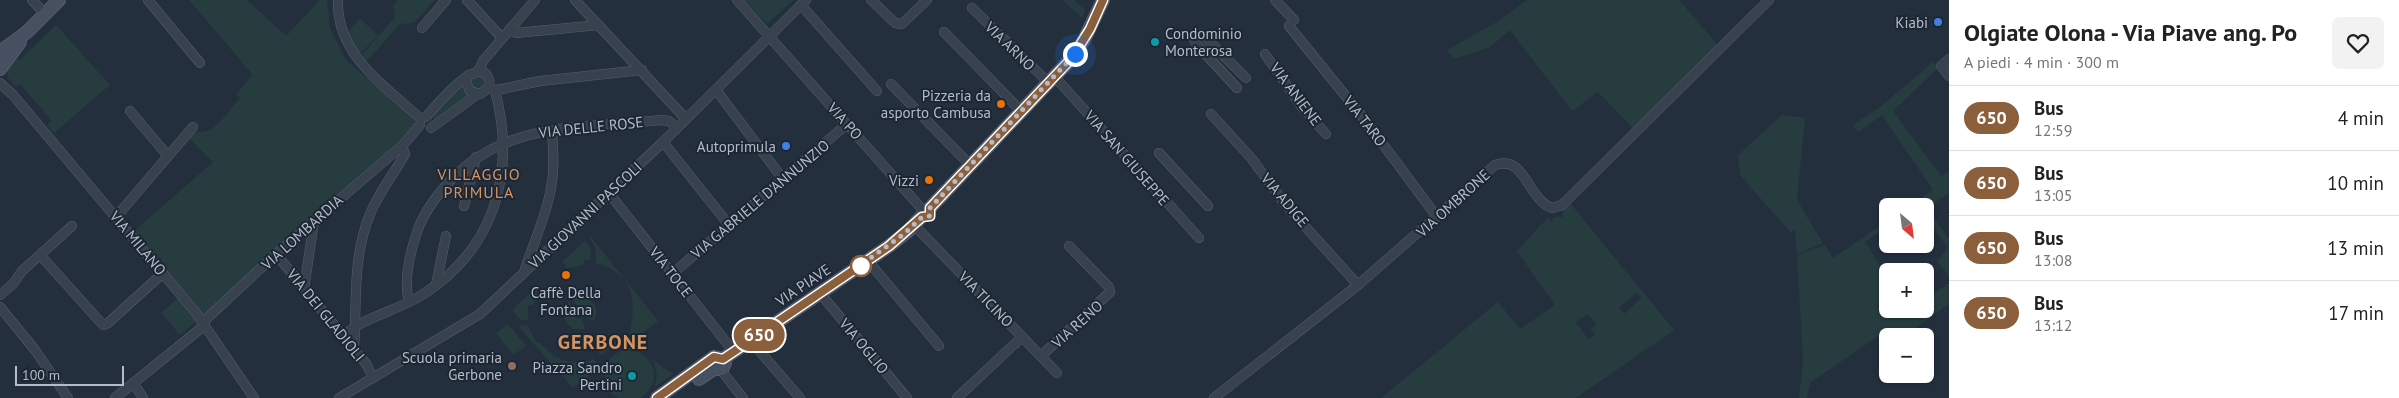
<!DOCTYPE html>
<html lang="it">
<head>
<meta charset="utf-8">
<style>
	:root { --surface:#fff; --page:#f2f2f2; --text:#222; --muted:#767676; --line:#e0e0e0 }
	body { margin:0; font-family:"PT Sans",sans-serif; background:var(--page); color:var(--text); height:100vh; display:flex; flex-direction:column; font-size:19px; white-space:nowrap }
	* { box-sizing:border-box; margin:0 }
	p { font-size:16px; color:var(--muted) }
	.icon { flex:none; width:28px; height:28px; fill:none; stroke:currentColor; stroke-width:2; stroke-linecap:round; stroke-linejoin:round }
	.map { position:relative; flex:1; overflow:hidden }
	.drawer { display:flex; flex-direction:column; background:var(--surface); width:450px }
	.drawer>* { flex:none }
	.badge { padding:0 10px; border-radius:16px; font-size:18px; line-height:32px }
	.needle { width:32px; rotate:152deg }
	.buttons { position:absolute; left:1879px; top:198px; display:grid; gap:10px }
	.buttons a { display:grid; place-items:center; width:55px; height:55px; border-radius:8px; background:var(--surface); box-shadow:0 1px 4px #0004; font-size:25px }
	.scale { position:absolute; left:15px; bottom:12px; width:109px; box-sizing:border-box; padding-left:5px; border:2px solid #b4bcc9; border-top:0; font-size:14px; line-height:18px; white-space:nowrap; color:#b4bcc9; -webkit-text-stroke:4px #1d2633; paint-order:stroke }
	.you { position:absolute; width:25px; height:25px; margin:-12px; border:4px solid #fff; border-radius:50%; background:#1a73e8; box-shadow:0 0 0 8px #1a73e833 }
	.map>.badge { position:absolute; translate:-50% -50%; box-shadow:0 0 0 2px #fff }
	.round { display:grid; place-items:center; flex:none; width:52px; height:52px; border-radius:8px; background:var(--page) }
	.overview { display:flex; align-items:center; justify-content:space-between; height:85px; padding:0 15px }
	h1 { font-size:24px; font-weight:700; line-height:38px }
	ul { padding:0; list-style:none }
	li { display:flex; align-items:center; gap:15px; height:65px; padding:0 15px; border-top:1px solid var(--line) }
	li div { flex:1 }
	li b { display:block; font-size:19px }
	li em { font-style:normal }
	li .badge { min-width:55px; font-weight:700; text-align:center }
	main { display:flex; flex:1; min-height:0 }
	.map>svg:first-child { display:block }
	.green { fill:#263c3f; fill-rule:evenodd }
	.lines { fill:none; stroke-linecap:round; stroke-linejoin:round }
	.street-casing { stroke:#565f6c; stroke-width:10 }
	.secondary-casing { stroke:#565f6c; stroke-width:14 }
	.street { stroke:#38414e; stroke-width:9 }
	.secondary { stroke:#465061; stroke-width:12 }
	.line-casing { stroke:#fff; stroke-width:11 }
	.line { stroke:#8b5e3c; stroke-width:8 }
	.walk { stroke:#b4bcc9; stroke-width:5; stroke-dasharray:0 9 }
	.shop-dot { fill:#3f7fe0; stroke:#1d2633; stroke-width:2 }
	.culture-dot { fill:#0f9aa8; stroke:#1d2633; stroke-width:2 }
	.food-dot { fill:#e8710a; stroke:#1d2633; stroke-width:2 }
	.stop-dot { fill:#fff; stroke:#8b5e3c; stroke-width:2.5 }
	.education-dot { fill:#8d6e63; stroke:#1d2633; stroke-width:2 }
	.labels { text-anchor:middle; dominant-baseline:central; stroke-width:4; stroke-linejoin:round; paint-order:stroke }
	.poi-label { font-size:15px; fill:#b4bcc9; stroke:#1d2633; text-anchor:end }
	.street-label { font-size:15px; fill:#b4bcc9; stroke:#1d2633 }
	.neighbourhood-label { font-size:16px; letter-spacing:1px; fill:#d59563; stroke:#1d2633 }
	.district-label { font-size:20px; font-weight:bold; letter-spacing:1px; fill:#d59563; stroke:#1d2633 }
</style>
</head>
<body>
<main>
<div class="map">
<svg width="1949" height="398" viewBox="0 0 1949 398">
	<rect width="100%" height="100%" fill="#242f3e"/>
	<!-- green -->
	<g class="green">
		<path d="M189,0H247L286,36L320,0H327L330,28L346,60L414,120L416,125L408,135L273,252L204,316L133,232L213,162L189,138C198,128 203,135 213,128C223,120 231,108 240,98L236,94L253,75Z"/>
		<polygon points="398,0 435,0 414,23 400,24 367,61 361,56 395,17 393,6"/>
		<polygon points="744,0 794,0 767,24"/>
		<polygon points="1062,0 1074,0 1085,10 1082,18"/>
		<polygon points="1527,0 1679,0 1718,45 1633,128 1598,92 1572,111 1510,30 1490,47 1454,59 1447,50 1500,20"/>
		<polygon points="360,19 378,35 360,54 347,33"/>
		<polygon points="56,25 110,85 54,133 47,125 52,121 20,84 16,87 8,78 7,72 16,57 20,60"/>
		<polygon points="1933,62 1938,68 1893,111 1941,176 1949,171 1949,193 1927,208 1949,239 1949,276 1937,261 1948,248 1925,217 1925,206 1909,206 1933,190 1882,115 1858,132 1853,125 1880,107"/>
		<polygon points="479,75 485,79 483,88 476,90 470,85 470,80"/>
		<polygon points="461,87 471,96 435,121 432,116"/>
		<polygon points="1782,115 1805,118 1797,200 1823,243 1797,254 1795,229 1791,233 1740,175 1738,155"/>
		<path d="M1570,203L1674,330L1576,398H1381L1498,302L1520,329L1555,305L1517,251L1548,217L1551,221L1555,217H1563V210ZM1637,293L1641,298L1624,314L1619,307ZM1588,314L1596,325L1591,329L1595,335L1588,339L1576,322Z"/>
		<polygon points="1887,221 1887,227 1865,242 1887,276 1888,309 1909,309 1910,311 1925,309 1925,300 1949,283 1949,304 1905,336 1888,336 1887,342 1881,334 1810,383 1807,398 1799,398 1803,361 1797,255 1825,245 1833,258"/>
		<path d="M590,236L658,321L630,343L628,342C636,304 639,276 596,263L595,247L589,237Z"/>
		<polygon points="585,241 591,249 590,260 584,260 584,265 566,268 563,261"/>
		<polygon points="537,286 539,288 533,305 528,305 528,320 521,320 512,310"/>
		<polygon points="179,297 197,320 180,335 161,313"/>
		<path d="M575,297C591,294 601,307 594,321L585,316L584,308H578L572,299Z"/>
		<path d="M569,301L575,310V317L582,319L585,329H574C563,322 560,311 569,301Z"/>
		<polygon points="508,324 526,346 513,355 496,333"/>
		<path d="M527,325L536,342H539C554,360 572,367 595,359L598,368L573,388L518,326Z"/>
		<polygon points="601,333 617,343 600,356 594,338"/>
		<circle cx="629" cy="375" r="25"/>
		<polygon points="653,360 673,374 655,387 657,375"/>
	</g>
	<g class="lines">
		<!-- street casing -->
		<g class="street-casing">
			<g id="street">
				<polyline points="32,0 45,14"/>
				<polyline points="148,0 200,63"/>
				<path d="M338,0C336,55 385,86 421,119"/>
				<polyline points="467,0 502,38"/>
				<polyline points="575,0 686,119"/>
				<polyline points="737,0 921,208"/>
				<polyline points="871,0 895,23 902,24 927,0"/>
				<polyline points="1275,0 1294,20"/>
				<polyline points="801,5 877,91"/>
				<polyline points="972,8 1049,83"/>
				<polyline points="1289,26 1365,120 1437,217"/>
				<polyline points="422,28 446,0"/>
				<polyline points="509,30 516,33 599,25"/>
				<polyline points="944,32 1022,112"/>
				<polyline points="1265,54 1301,106 1326,134"/>
				<polyline points="1949,59 1941,66 1949,76"/>
				<polyline points="479,70 483,61 535,0"/>
				<polyline points="1055,77 1199,238"/>
				<polyline points="0,83 13,95 196,313 254,398"/>
				<polyline points="891,84 971,166"/>
				<polyline points="488,88 497,90 540,81 642,70"/>
				<polyline points="1237,88 1198,46 1194,40 1196,37 1201,34 1205,37 1246,78"/>
				<polyline points="716,90 783,179"/>
				<polyline points="130,111 168,156"/>
				<polyline points="1211,114 1252,159 1284,203 1358,285"/>
				<path d="M426,117C435,107 477,55 488,77C490,81 490,84 488,88L480,94L470,91L466,82L468,75"/>
				<polyline points="431,128 478,94"/>
				<polyline points="663,142 729,225"/>
				<polyline points="1159,153 1208,206"/>
				<polyline points="609,193 733,351"/>
				<polyline points="464,206 476,157"/>
				<polyline points="116,217 193,127"/>
				<polyline points="914,225 1057,373"/>
				<polyline points="276,254 367,365 373,378"/>
				<polyline points="40,255 103,325 108,323 163,273"/>
				<polyline points="868,261 939,346"/>
				<path d="M524,272C533,244 546,217 551,188C555,168 553,149 552,130"/>
				<polyline points="672,274 847,124"/>
				<polyline points="436,285 446,236"/>
				<polyline points="304,289 314,221"/>
				<polyline points="820,293 907,398"/>
				<polyline points="0,295 13,284 22,271 72,226"/>
				<path d="M409,302C403,280 410,253 417,232C424,212 436,196 450,181C507,120 586,128 662,120L669,121L677,128"/>
				<polyline points="0,307 35,350 68,398"/>
				<polyline points="203,322 276,254 404,144 420,125"/>
				<path d="M343,336C365,317 392,312 417,298C494,252 517,175 495,90"/>
				<polyline points="750,340 800,398"/>
				<path d="M354,350C357,304 352,258 370,214C379,192 394,174 405,154L402,146"/>
				<polyline points="1041,356 1110,292 1109,287 1069,246"/>
				<polyline points="721,370 743,398"/>
				<polyline points="134,384 143,398"/>
				<polyline points="115,398 205,325"/>
				<polyline points="339,398 480,314 663,142 806,0"/>
				<polyline points="957,398 1022,337"/>
				<path d="M1214,398L1358,285L1495,165C1525,154 1528,200 1552,208L1562,205L1769,0"/>
			</g>
		</g>
		<!-- secondary casing -->
		<g class="secondary-casing">
			<g id="secondary">
				<polyline points="0,52 27,32 59,0"/>
				<polyline points="0,69 20,42"/>
				<polyline points="930,208 1069,61 1084,40 1103,0"/>
				<polyline points="723,359 889,246 908,231 921,217"/>
				<polyline points="699,379 714,369 722,369 725,363 723,359"/>
				<polyline points="657,398 714,357 723,359"/>
			</g>
		</g>
		<!-- street -->
		<use href="#street" class="street"/>
		<!-- secondary -->
		<use href="#secondary" class="secondary"/>
	</g>
	<g class="lines">
		<!-- line casing -->
		<g class="line-casing">
			<polyline id="line" points="657,398 714,357 723,359 889,246 922,217 930,216 930,208 1072,58 1090,29 1103,0"/>
		</g>
		<!-- line -->
		<use href="#line" class="line"/>
		<!-- walk -->
		<polyline class="walk" points="861,266 855,269 904,234 922,217 930,216 930,208 1075,54"/>
	</g>
	<!-- markers -->
	<g class="shop-dot">
		<circle cx="1938" cy="22" r="5"/>
		<circle cx="786" cy="146" r="5"/>
	</g>
	<g class="culture-dot">
		<circle cx="1155" cy="42" r="5"/>
		<circle cx="632" cy="376" r="5"/>
	</g>
	<g class="food-dot">
		<circle cx="1001" cy="104" r="5"/>
		<circle cx="929" cy="180" r="5"/>
		<circle cx="566" cy="275" r="5"/>
	</g>
	<circle class="stop-dot" cx="861" cy="266" r="10"/>
	<circle class="education-dot" cx="512" cy="366" r="5"/>
	<g class="labels">
		<!-- poi labels -->
		<g class="poi-label">
			<text x="1928" y="22">Kiabi</text>
			<text x="1165" y="33" text-anchor="start">Condominio<tspan x="1165" dy="17">Monterosa</tspan></text>
			<text x="991" y="95">Pizzeria da<tspan x="991" dy="17">asporto Cambusa</tspan></text>
			<text x="776" y="146">Autoprimula</text>
			<text x="919" y="180">Vizzi</text>
			<text x="566" y="292" text-anchor="middle">Caffè Della<tspan x="566" dy="17">Fontana</tspan></text>
			<text x="502" y="357">Scuola primaria<tspan x="502" dy="17">Gerbone</tspan></text>
			<text x="622" y="367">Piazza Sandro<tspan x="622" dy="17">Pertini</tspan></text>
		</g>
		<!-- street labels -->
		<g class="street-label">
			<text transform="translate(1010 46) rotate(44)">VIA ARNO</text>
			<text transform="translate(1296 94) rotate(53)">VIA ANIENE</text>
			<text transform="translate(845 121) rotate(48)">VIA PO</text>
			<text transform="translate(1365 121) rotate(52)">VIA TARO</text>
			<text transform="translate(591 127) rotate(-6)">VIA DELLE ROSE</text>
			<text transform="translate(1127 158) rotate(49)">VIA SAN GIUSEPPE</text>
			<text transform="translate(760 199) rotate(-40)">VIA GABRIELE D'ANNUNZIO</text>
			<text transform="translate(1285 200) rotate(50)">VIA ADIGE</text>
			<text transform="translate(1453 203) rotate(-42)">VIA OMBRONE</text>
			<text transform="translate(585 215) rotate(-43)">VIA GIOVANNI PASCOLI</text>
			<text transform="translate(302 232) rotate(-42)">VIA LOMBARDIA</text>
			<text transform="translate(138 243) rotate(50)">VIA MILANO</text>
			<text transform="translate(671 272) rotate(52)">VIA TOCE</text>
			<text transform="translate(803 285) rotate(-34)">VIA PIAVE</text>
			<text transform="translate(986 299) rotate(46)">VIA TICINO</text>
			<text transform="translate(326 315) rotate(51)">VIA DEI GLADIOLI</text>
			<text transform="translate(1077 324) rotate(-42)">VIA RENO</text>
			<text transform="translate(864 346) rotate(50)">VIA OGLIO</text>
		</g>
		<!-- neighbourhood labels -->
		<g class="neighbourhood-label">
			<text x="479" y="174">VILLAGGIO<tspan x="479" dy="18">PRIMULA</tspan></text>
		</g>
		<!-- district labels -->
		<g class="district-label">
			<text x="603" y="342">GERBONE</text>
		</g>
	</g>
</svg>
<div class="buttons">
<a><svg class="needle" viewBox="-14 -14 28 28"><path d="M0-13l5 13h-10z" fill="#e53935"/><path d="M0 13l5-13h-10z" fill="#767676"/></svg></a>
<a>+</a>
<a>−</a>
</div>
<div class="scale">100 m</div>
<div class="you" style="left:1075px;top:54px"></div>
<b class="badge" style="left:759px;top:335px;background:#8b5e3c;color:#fff">650</b>
</div>
<section class="drawer">
<div class="overview"><div><h1>Olgiate Olona - Via Piave ang. Po</h1><p>A piedi · 4 min · 300 m</p></div><a class="round"><svg class="icon" aria-label="heart" viewBox="0 0 24 24"><path d="M12 20l-8-8c-3-5 5-10 8-4 3-6 11-1 8 4z"/></svg></a></div>
<ul>
<li><span class="badge" style="background:#8b5e3c;color:#fff">650</span><div><b>Bus</b><p>12:59</p></div><em>4 min</em></li>
<li><span class="badge" style="background:#8b5e3c;color:#fff">650</span><div><b>Bus</b><p>13:05</p></div><em>10 min</em></li>
<li><span class="badge" style="background:#8b5e3c;color:#fff">650</span><div><b>Bus</b><p>13:08</p></div><em>13 min</em></li>
<li><span class="badge" style="background:#8b5e3c;color:#fff">650</span><div><b>Bus</b><p>13:12</p></div><em>17 min</em></li>
</ul>
</section>
</main>
</body>
</html>
